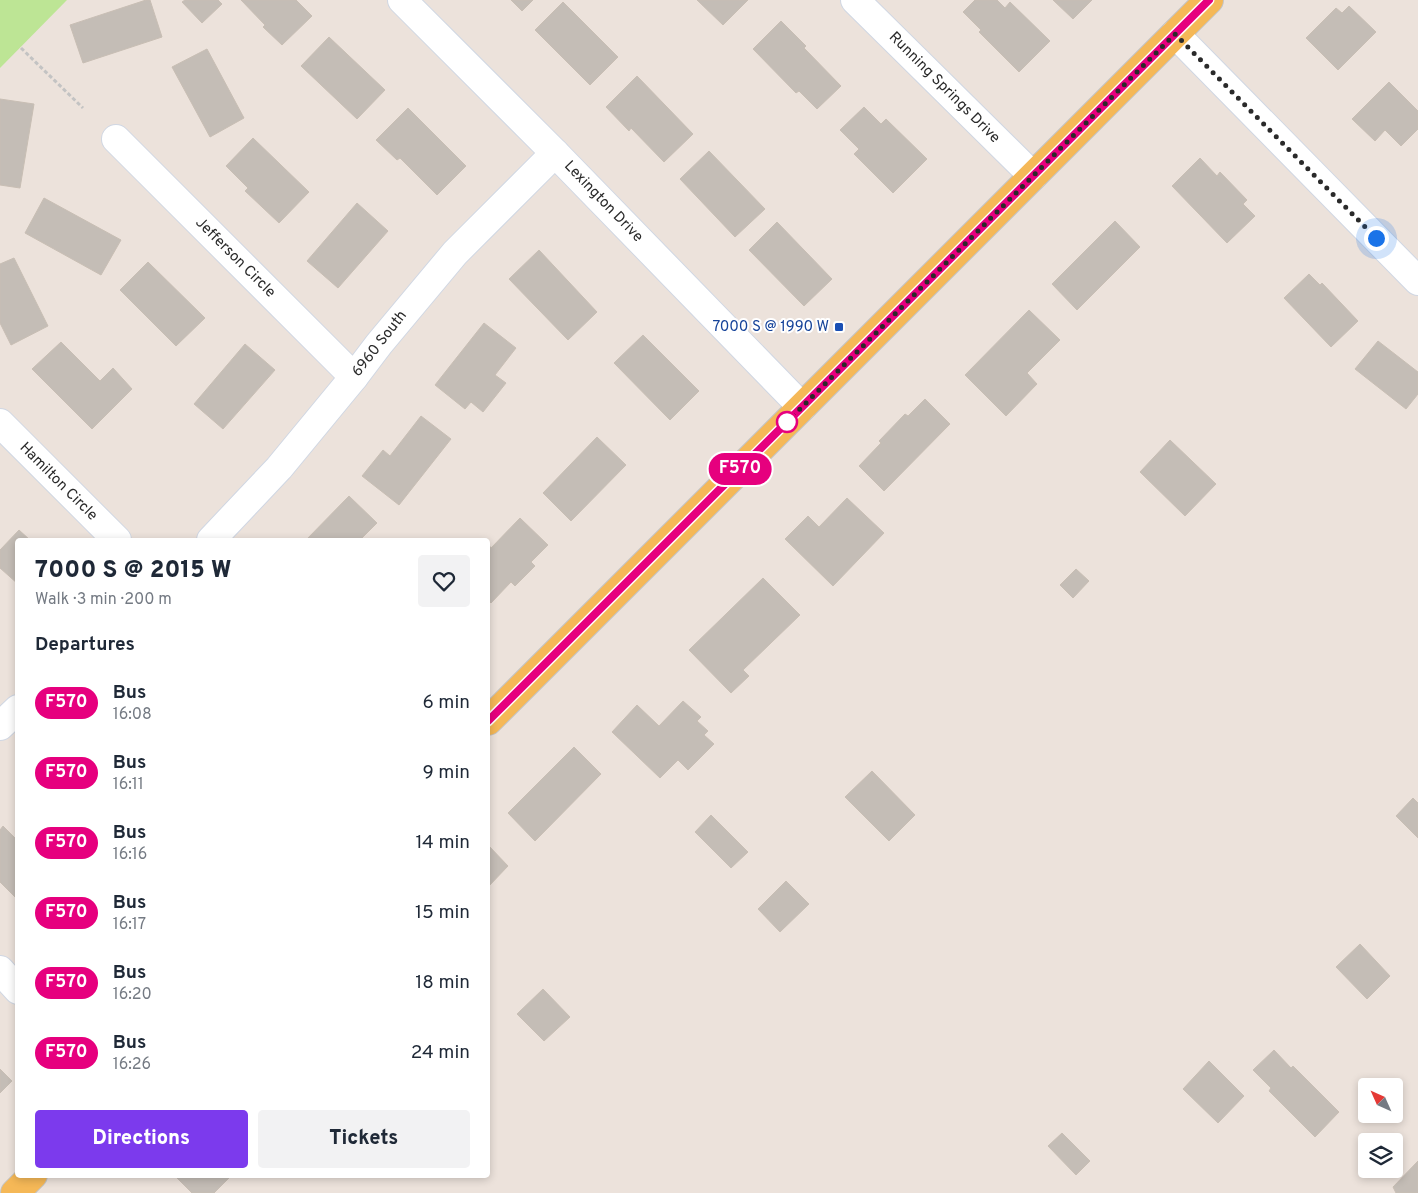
<!DOCTYPE html>
<html lang="en">
<head>
<meta charset="utf-8">
<style>
	:root { --surface:#fff; --page:#f2f2f3; --text:#1f2937; --muted:#747a83; --accent:#7c3aed }
	body { margin:0; font-family:Overpass,sans-serif; background:var(--page); color:var(--text); height:100vh; display:flex; flex-direction:column; font-size:19px; white-space:nowrap }
	* { box-sizing:border-box; margin:0 }
	p { font-size:16px; color:var(--muted) }
	.icon { flex:none; width:28px; height:28px; fill:none; stroke:currentColor; stroke-width:2; stroke-linecap:round; stroke-linejoin:round }
	.map { position:relative; flex:1; overflow:hidden }
	.sheet { position:absolute; left:15px; top:538px; width:475px; height:640px; display:flex; flex-direction:column; background:var(--surface); border-radius:5px; box-shadow:0 2px 8px #0003 }
	.sheet>* { flex:none }
	.badge { padding:0 10px; border-radius:16px; font-size:18px; line-height:32px }
	.needle { width:32px; rotate:315deg }
	.tools { position:absolute; left:1358px; top:1078px; display:grid; gap:10px }
	.tools a { display:grid; place-items:center; width:45px; height:45px; border-radius:5px; background:var(--surface); box-shadow:0 2px 8px #0003; font-size:25px }
	.you { position:absolute; width:25px; height:25px; margin:-12px; border:4px solid #fff; border-radius:50%; background:#1a73e8; box-shadow:0 0 0 8px #1a73e833 }
	.map>.badge { position:absolute; translate:-50% -50%; box-shadow:0 0 0 2px #fff }
	h2 { padding:0 20px; font-size:19px; line-height:45px }
	.round { display:grid; place-items:center; flex:none; width:52px; height:52px; border-radius:5px; background:var(--page) }
	.head { display:flex; align-items:center; justify-content:space-between; height:85px; padding:0 20px }
	h1 { font-size:24px; font-weight:800; line-height:38px }
	.primary-button { display:flex; gap:10px; margin-top:auto; padding:10px 20px }
	.primary-button a { flex:1; height:58px; border-radius:5px; background:var(--accent); color:#fff; font-size:20px; font-weight:800; line-height:58px; text-align:center }
	.primary-button a+a { background:var(--page); color:var(--text) }
	ul { padding:0; list-style:none }
	li { display:flex; align-items:center; gap:15px; height:70px; padding:0 20px }
	li div { flex:1 }
	li b { display:block; font-size:19px }
	li em { font-style:normal }
	li .badge { min-width:55px; font-weight:700; text-align:center }
	.map>svg:first-child { display:block }
	.green { fill:#bde595 }
	.building { fill:#c4bdb6; stroke:#c8beb4 }
	.lines { fill:none; stroke-linecap:round; stroke-linejoin:round }
	.minor-casing { stroke:#d0d7e3; stroke-width:30 }
	.major-casing { stroke:#c3c3c3; stroke-width:30 }
	.path { stroke:#c3c3c3; stroke-width:3; stroke-dasharray:4 2.5; stroke-linecap:butt }
	.minor { stroke:#fff; stroke-width:28 }
	.major { stroke:#f5b857; stroke-width:28 }
	.line-casing { stroke:#fff; stroke-width:11 }
	.line { stroke:#e6007e; stroke-width:8 }
	.walk { stroke:#2a2a2a; stroke-width:5; stroke-dasharray:0 9 }
	.transit-dot { fill:#1a4fb4; stroke:#fff; stroke-width:2 }
	.stop-dot { fill:#fff; stroke:#e6007e; stroke-width:2.5 }
	.labels { text-anchor:middle; dominant-baseline:central; stroke-width:4; stroke-linejoin:round; paint-order:stroke }
	.street-label { font-size:15px; fill:#2a2a2a; stroke:#fff }
	.transit-label { font-size:15px; fill:#164399; stroke:#fff; text-anchor:end }
</style>
</head>
<body>
<div class="map">
<svg width="1418" height="1193" viewBox="0 0 1418 1193">
	<rect width="100%" height="100%" fill="#ece2db"/>
	<!-- green -->
	<polygon class="green" points="0,0 67,0 0,68"/>
	<!-- building -->
	<g class="building">
		<polygon points="146,0 150,0 162,37 83,63 70,25"/>
		<polygon points="185,0 218,0 222,4 202,23 182,2"/>
		<polygon points="241,0 296,0 312,16 282,45 263,27 265,25"/>
		<polygon points="511,0 533,0 522,11"/>
		<polygon points="697,0 748,0 723,25"/>
		<polygon points="975,0 997,0 1005,8 1010,2 1050,41 1019,72 979,32 981,30 963,12"/>
		<polygon points="1053,0 1092,0 1073,19"/>
		<polygon points="563,2 618,57 590,85 535,30"/>
		<polygon points="1349,6 1376,32 1338,70 1306,38 1336,8 1342,13"/>
		<polygon points="781,21 806,46 804,48 841,86 817,109 799,91 796,93 753,49"/>
		<polygon points="329,37 385,90 357,119 301,66"/>
		<polygon points="207,49 244,118 210,137 172,67"/>
		<polygon points="637,76 693,134 664,162 631,128 629,131 606,107"/>
		<polygon points="1389,82 1418,111 1418,129 1401,146 1385,130 1375,141 1352,119"/>
		<polygon points="0,99 34,104 20,188 0,185"/>
		<polygon points="864,107 881,124 886,119 927,159 893,193 854,154 859,149 840,130"/>
		<polygon points="408,108 466,166 437,195 400,158 397,160 376,140"/>
		<polygon points="253,138 309,192 279,223 245,191 248,188 226,166"/>
		<polygon points="709,151 765,209 735,237 680,179"/>
		<polygon points="1200,158 1217,176 1220,172 1247,200 1243,204 1255,216 1227,243 1172,186"/>
		<polygon points="44,198 121,240 101,275 25,233"/>
		<polygon points="357,203 388,231 338,288 307,261"/>
		<polygon points="1115,221 1140,247 1077,310 1052,284"/>
		<polygon points="777,222 832,279 804,306 749,250"/>
		<polygon points="539,250 597,312 568,340 509,279"/>
		<polygon points="14,258 48,326 11,345 0,323 0,264"/>
		<polygon points="148,262 205,318 176,346 120,290"/>
		<polygon points="1309,274 1320,285 1322,283 1358,321 1331,347 1284,298"/>
		<polygon points="1029,310 1060,340 1027,373 1037,384 1006,416 965,375"/>
		<polygon points="484,323 516,348 495,375 506,383 483,412 471,402 465,409 435,385"/>
		<polygon points="643,335 699,391 670,420 614,363"/>
		<polygon points="1378,341 1418,372 1418,394 1406,409 1355,369"/>
		<polygon points="61,342 100,381 113,368 132,389 92,429 32,369"/>
		<polygon points="245,344 275,370 223,429 194,404"/>
		<polygon points="925,399 950,424 884,491 859,466 881,443 879,441 905,414 908,416"/>
		<polygon points="421,416 451,439 399,505 362,476 383,450 390,456"/>
		<polygon points="597,437 626,465 571,521 543,493"/>
		<polygon points="1170,440 1216,484 1185,516 1140,472"/>
		<polygon points="349,496 377,523 360,540 306,540"/>
		<polygon points="847,498 884,533 833,586 785,539 808,516 819,527"/>
		<polygon points="520,518 548,545 531,562 535,566 515,586 511,582 491,603 488,600 488,544 491,548"/>
		<polygon points="19,530 30,540 18,540 18,584 0,568 0,550"/>
		<polygon points="1076,569 1089,581 1073,598 1060,585"/>
		<polygon points="763,578 800,615 743,670 749,676 731,693 689,650"/>
		<polygon points="683,701 701,717 697,721 708,731 704,735 714,744 688,770 678,760 660,778 612,732 637,705 659,726"/>
		<polygon points="574,747 601,774 535,841 508,813"/>
		<polygon points="872,771 915,815 889,841 845,797"/>
		<polygon points="1413,798 1418,803 1418,838 1396,816"/>
		<polygon points="711,815 748,852 731,868 695,832"/>
		<polygon points="3,826 18,841 18,900 0,882 0,830"/>
		<polygon points="488,845 508,866 488,887"/>
		<polygon points="786,881 809,904 780,932 758,909"/>
		<polygon points="1360,944 1390,976 1367,999 1336,967"/>
		<polygon points="543,989 570,1017 544,1041 517,1014"/>
		<polygon points="1274,1050 1291,1068 1293,1066 1339,1112 1315,1137 1269,1091 1271,1088 1253,1070"/>
		<polygon points="1209,1061 1244,1096 1218,1123 1183,1089"/>
		<polygon points="0,1069 12,1081 0,1093"/>
		<polygon points="1062,1133 1090,1161 1076,1175 1048,1146"/>
		<polygon points="1418,1161 1418,1193 1396,1193 1393,1187"/>
		<polygon points="174,1175 232,1175 214,1193 192,1193"/>
	</g>
	<g class="lines">
		<!-- minor casing -->
		<g class="minor-casing">
			<g id="minor">
				<polyline points="402,0 555,153 802,407"/>
				<polyline points="855,0 1033,176"/>
				<polyline points="1175,34 1418,281"/>
				<polyline points="116,139 354,377"/>
				<polyline points="0,423 117,540"/>
				<polyline points="211,540 279,468 354,377 379,344 455,253 555,153"/>
				<polyline points="0,726 18,709"/>
				<polyline points="0,970 18,990"/>
			</g>
		</g>
		<!-- major casing -->
		<g class="major-casing">
			<g id="major">
				<polyline points="488,721 1209,0"/>
				<polyline points="15,1193 33,1175"/>
			</g>
		</g>
		<!-- path -->
		<polyline class="path" points="21,48 83,108"/>
		<!-- minor -->
		<use href="#minor" class="minor"/>
		<!-- major -->
		<use href="#major" class="major"/>
	</g>
	<g class="lines">
		<!-- line casing -->
		<g class="line-casing">
			<polyline id="line" points="488,721 1209,0"/>
		</g>
		<!-- line -->
		<use href="#line" class="line"/>
		<!-- walk -->
		<polyline class="walk" points="787,422 1175,34 1376,238"/>
	</g>
	<!-- markers -->
	<rect class="transit-dot" x="834" y="322" width="10" height="10" rx="2.5"/>
	<circle class="stop-dot" cx="787" cy="422" r="10"/>
	<g class="labels">
		<!-- street labels -->
		<g class="street-label">
			<text transform="translate(944 88) rotate(45)">Running Springs Drive</text>
			<text transform="translate(603 202) rotate(46)">Lexington Drive</text>
			<text transform="translate(235 258) rotate(45)">Jefferson Circle</text>
			<text transform="translate(380 344) rotate(-52)">6960 South</text>
			<text transform="translate(58 482) rotate(45)">Hamilton Circle</text>
		</g>
		<!-- transit labels -->
		<g class="transit-label">
			<text x="829" y="327">7000 S @ 1990 W</text>
		</g>
	</g>
</svg>
<div class="tools">
<a><svg class="needle" viewBox="-14 -14 28 28"><path d="M0-13l5 13h-10z" fill="#e53935"/><path d="M0 13l5-13h-10z" fill="#747a83"/></svg></a>
<a><svg class="icon" aria-label="layers" viewBox="0 0 24 24"><path d="M12 4l9 5-9 5-9-5zM3 14l9 5 9-5"/></svg></a>
</div>
<div class="you" style="left:1376px;top:238px"></div>
<b class="badge" style="left:740px;top:469px;background:#e6007e;color:#fff">F570</b>
<section class="sheet">
<div class="head"><div><h1>7000 S @ 2015 W</h1><p>Walk · 3 min · 200 m</p></div><a class="round"><svg class="icon" aria-label="heart" viewBox="0 0 24 24"><path d="M12 20l-8-8c-3-5 5-10 8-4 3-6 11-1 8 4z"/></svg></a></div>
<h2>Departures</h2>
<ul>
<li><span class="badge" style="background:#e6007e;color:#fff">F570</span><div><b>Bus</b><p>16:08</p></div><em>6 min</em></li>
<li><span class="badge" style="background:#e6007e;color:#fff">F570</span><div><b>Bus</b><p>16:11</p></div><em>9 min</em></li>
<li><span class="badge" style="background:#e6007e;color:#fff">F570</span><div><b>Bus</b><p>16:16</p></div><em>14 min</em></li>
<li><span class="badge" style="background:#e6007e;color:#fff">F570</span><div><b>Bus</b><p>16:17</p></div><em>15 min</em></li>
<li><span class="badge" style="background:#e6007e;color:#fff">F570</span><div><b>Bus</b><p>16:20</p></div><em>18 min</em></li>
<li><span class="badge" style="background:#e6007e;color:#fff">F570</span><div><b>Bus</b><p>16:26</p></div><em>24 min</em></li>
</ul>
<div class="primary-button"><a>Directions</a><a>Tickets</a></div>
</section>
</div>
</body>
</html>
